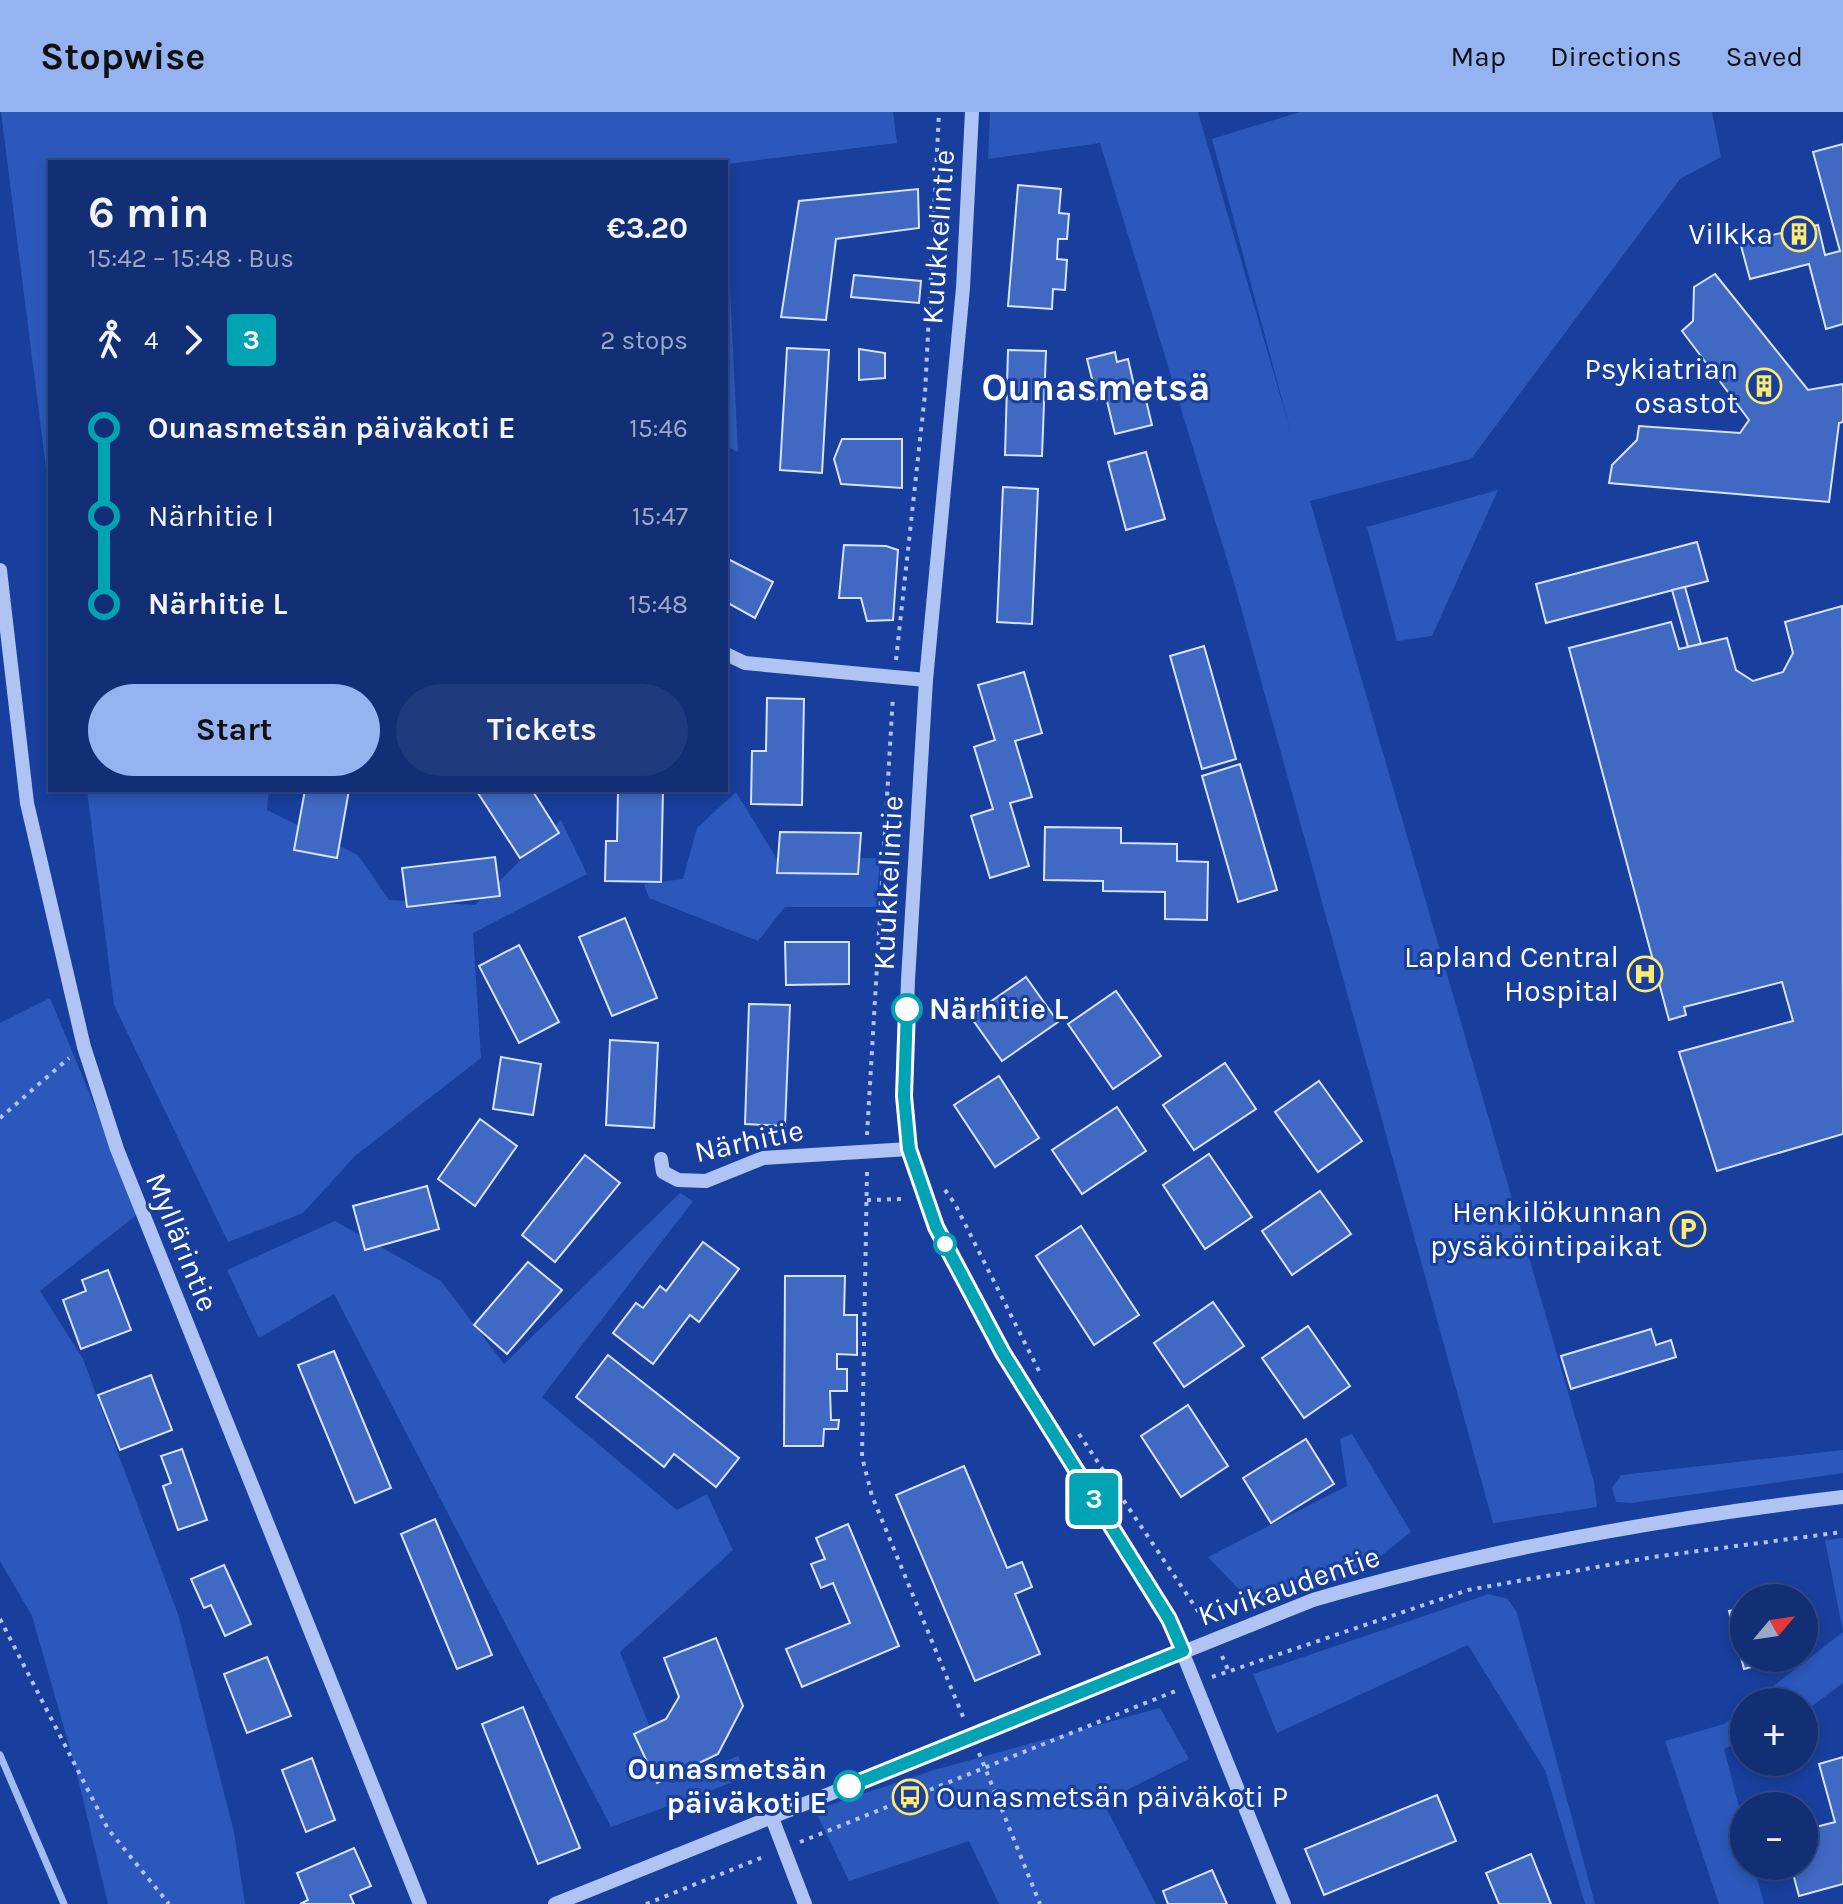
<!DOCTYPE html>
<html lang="en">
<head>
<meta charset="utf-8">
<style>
	:root { --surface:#122f76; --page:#1f3b7e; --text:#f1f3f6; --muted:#9ca9c5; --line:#314a88; --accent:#95b2f1 }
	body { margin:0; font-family:Karla,sans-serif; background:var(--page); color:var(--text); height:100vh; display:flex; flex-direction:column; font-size:30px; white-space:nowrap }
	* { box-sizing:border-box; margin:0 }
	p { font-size:26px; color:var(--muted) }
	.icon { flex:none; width:44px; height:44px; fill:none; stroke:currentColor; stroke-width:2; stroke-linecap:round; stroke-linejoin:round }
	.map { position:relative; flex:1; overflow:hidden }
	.drawer { position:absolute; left:48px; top:48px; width:680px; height:632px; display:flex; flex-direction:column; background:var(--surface); border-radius:0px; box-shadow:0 4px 12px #0003,0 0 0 2px var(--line) }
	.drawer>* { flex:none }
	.badge { padding:0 16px; border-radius:6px; font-size:28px; line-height:52px }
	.needle { width:52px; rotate:61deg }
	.fabs { position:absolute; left:1730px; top:1472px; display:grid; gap:16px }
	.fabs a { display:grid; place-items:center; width:88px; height:88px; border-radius:50%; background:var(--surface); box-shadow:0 4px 12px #0003,0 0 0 2px var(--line); font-size:40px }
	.map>.badge { position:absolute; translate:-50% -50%; box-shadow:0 0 0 4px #fff }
	.legs { display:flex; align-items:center; gap:12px; height:88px; padding:0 40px; font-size:26px }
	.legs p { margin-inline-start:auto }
	.summary { display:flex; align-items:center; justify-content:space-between; height:136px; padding:0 40px }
	h1 { font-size:44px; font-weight:700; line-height:60px }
	.action { display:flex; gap:16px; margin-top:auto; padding:16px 40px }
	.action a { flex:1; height:92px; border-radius:48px; background:var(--accent); color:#111; font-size:32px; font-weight:700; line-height:92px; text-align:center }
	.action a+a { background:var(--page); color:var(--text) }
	ul { padding:0 40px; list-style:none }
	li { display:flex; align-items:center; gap:28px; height:88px; font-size:30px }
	li i { display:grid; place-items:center; width:12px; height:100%; margin:0 10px; background:currentColor }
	li i::after { content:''; width:20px; height:20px; margin:-10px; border:6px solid; border-radius:50%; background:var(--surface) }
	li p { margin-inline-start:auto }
	li:first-child i { background:linear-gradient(#0000 50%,currentColor 0) }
	li:last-child i { background:linear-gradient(currentColor 50%,#0000 0) }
	header { display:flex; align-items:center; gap:48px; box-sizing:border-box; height:112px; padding:0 40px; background:var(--accent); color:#111 }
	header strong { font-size:38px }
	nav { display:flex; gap:44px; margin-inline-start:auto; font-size:28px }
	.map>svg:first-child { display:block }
	.green { fill:#2b58ba }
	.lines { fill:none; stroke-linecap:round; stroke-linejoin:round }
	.stream { stroke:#a2bdf4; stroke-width:7 }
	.building { fill:#4069c3; stroke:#d7e3fc; stroke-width:2 }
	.path { stroke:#afc4f2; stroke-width:4; stroke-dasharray:4 6; stroke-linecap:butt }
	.minor { stroke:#afc4f2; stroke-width:14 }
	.line-1-casing { stroke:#fff; stroke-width:18 }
	.line-1 { stroke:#00a3b4; stroke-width:12 }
	.stop-1-dot { fill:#fff; stroke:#00a3b4; stroke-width:4 }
	.labels { text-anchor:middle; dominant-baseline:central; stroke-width:6; stroke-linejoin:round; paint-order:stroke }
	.poi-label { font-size:30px; fill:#fff; stroke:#183f9d; text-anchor:end }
	.street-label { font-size:30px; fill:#fff; stroke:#183f9d }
	.stop-label { font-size:30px; font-weight:bold; fill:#fff; stroke:#183f9d; text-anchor:start }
	.district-label { font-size:38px; font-weight:bold; fill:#fff; stroke:#183f9d }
</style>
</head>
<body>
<header>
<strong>Stopwise</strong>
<nav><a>Map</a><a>Directions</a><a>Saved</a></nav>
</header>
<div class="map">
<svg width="1843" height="1792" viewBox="0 0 1843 1792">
	<rect width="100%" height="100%" fill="#183f9d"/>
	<!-- green -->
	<g class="green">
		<polygon points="1,0 893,0 897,31 726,52 50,50 50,388"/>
		<polygon points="990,0 1198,0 1291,321 1212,27 1300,0 1712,0 1721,45 1680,67 1471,347 1310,389 1594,1370 1597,1395 1493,1411 1235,474 1100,31 988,47"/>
		<polygon points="726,94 738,340 726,334"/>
		<polygon points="1498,378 1432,524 1397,529 1367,415"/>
		<polygon points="87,678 269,678 267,698 358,743 389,788 475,793 561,708 587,762 473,821 481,946 355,1044 303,1101 228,1130 114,893"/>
		<polygon points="736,680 777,747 880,746 876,795 785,795 758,829 649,786 644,772 683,767 697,716"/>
		<polygon points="50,886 139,1101 40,1179 83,1247 179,1505 234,1720 245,1792 108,1792 75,1654 32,1504 0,1449 0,911"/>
		<polygon points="680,1081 693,1089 542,1285 677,1398 707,1382 733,1438 620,1540 672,1671 738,1644 747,1665 611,1715 334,1182 259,1226 227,1158 335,1109 441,1169 504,1252"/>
		<polygon points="1352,1322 1411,1420 1368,1454 1252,1491 1208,1445 1347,1374 1340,1327"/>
		<polygon points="1843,1338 1843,1361 1631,1391 1616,1390 1612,1376 1621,1363"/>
		<polygon points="1843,1426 1843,1571 1804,1600 1804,1590 1753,1590 1843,1520 1825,1428"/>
		<polygon points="1489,1482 1508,1487 1517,1501 1595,1792 1585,1792 1545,1658 1468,1533 1277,1621 1253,1562"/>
		<polygon points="1160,1596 1189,1647 1103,1690 1156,1792 999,1792 969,1729 849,1769 815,1698 934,1658"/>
		<polygon points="1744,1597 1744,1628 1724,1637 1744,1714 1744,1754 1754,1754 1764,1792 1719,1792 1665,1629 1724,1612"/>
	</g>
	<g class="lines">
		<!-- stream -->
		<polyline class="stream" points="0,1643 64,1792"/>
	</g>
	<!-- building -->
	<g class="building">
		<polygon points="1843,32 1843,212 1826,217 1809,152 1750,167 1740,130 1818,113 1825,143 1840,139 1813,40"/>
		<polygon points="1018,73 1061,77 1059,101 1069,102 1067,127 1058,127 1057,147 1067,148 1065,178 1053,177 1052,197 1008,194"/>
		<polygon points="918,77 919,116 836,127 826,208 781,205 799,89"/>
		<polygon points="1715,162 1808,278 1843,272 1843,310 1839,311 1829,390 1609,371 1612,353 1637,328 1639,314 1740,321 1749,308 1682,219 1693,209 1694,175"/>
		<polygon points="854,163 921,169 919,191 851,185"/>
		<polygon points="787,236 829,238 822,361 780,358"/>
		<polygon points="859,237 885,241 885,266 859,268"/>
		<polygon points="1008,238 1046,239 1042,344 1005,343"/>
		<polygon points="1115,240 1117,250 1128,247 1135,278 1143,276 1152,313 1115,322 1106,285 1097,287 1087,247"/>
		<polygon points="842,327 902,327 902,376 841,372 834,347"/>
		<polygon points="1146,340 1165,407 1126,418 1108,350"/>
		<polygon points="1003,375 1038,377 1032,512 997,510"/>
		<polygon points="1697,430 1708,469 1546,511 1536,472"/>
		<polygon points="844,433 886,434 898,438 893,508 867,509 861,486 839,486"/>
		<polygon points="726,446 773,470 755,506 726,490"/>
		<polygon points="1685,475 1701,532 1688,535 1672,478"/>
		<polygon points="1842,494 1843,1022 1717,1059 1679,940 1793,909 1782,870 1684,895 1686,903 1669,908 1569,536 1671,510 1679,537 1727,526 1736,558 1753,569 1783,560 1793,541 1785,510"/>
		<polygon points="1204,534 1236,647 1202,657 1170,544"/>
		<polygon points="1024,560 1042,621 1015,629 1032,685 1010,691 1029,754 990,766 971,704 993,697 974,635 995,628 978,573"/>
		<polygon points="767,586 804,587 802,693 751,692 752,639 766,639"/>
		<polygon points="1240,652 1277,778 1238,790 1202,664"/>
		<polygon points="305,678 349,678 337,746 294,738"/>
		<polygon points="476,678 532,678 559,721 520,746"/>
		<polygon points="618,678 663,678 661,770 605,769 606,729 617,729"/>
		<polygon points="1045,715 1121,716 1121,731 1177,732 1177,749 1208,750 1207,808 1165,807 1165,780 1103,779 1103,769 1044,768"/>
		<polygon points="780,720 861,721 858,762 777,761"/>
		<polygon points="495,745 500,784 407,795 402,756"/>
		<polygon points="625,806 657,886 612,904 579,825"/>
		<polygon points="785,830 849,830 849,872 786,873"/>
		<polygon points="519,833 559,910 519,931 479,854"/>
		<polygon points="1026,865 1058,910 1002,949 970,904"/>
		<polygon points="1116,879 1161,944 1113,977 1068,912"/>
		<polygon points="749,892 790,893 785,1014 745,1012"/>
		<polygon points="610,928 658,931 654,1016 606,1013"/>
		<polygon points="501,945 541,952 533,1003 493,997"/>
		<polygon points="1225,951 1256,997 1194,1038 1163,993"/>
		<polygon points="999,964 1039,1026 995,1055 954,993"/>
		<polygon points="1319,969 1362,1029 1318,1060 1275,1000"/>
		<polygon points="1117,995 1146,1039 1082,1082 1052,1038"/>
		<polygon points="480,1007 517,1034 475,1094 438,1067"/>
		<polygon points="1209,1042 1252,1105 1205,1137 1163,1073"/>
		<polygon points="585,1043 620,1071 555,1150 522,1123"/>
		<polygon points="427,1074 439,1117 365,1138 353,1094"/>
		<polygon points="1320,1079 1351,1122 1292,1163 1262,1119"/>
		<polygon points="1081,1114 1139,1203 1094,1233 1036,1144"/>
		<polygon points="703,1130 739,1157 699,1210 690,1203 653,1252 613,1221 636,1191 643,1196 660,1174 666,1179"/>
		<polygon points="528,1150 562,1178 507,1242 474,1213"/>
		<polygon points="108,1158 131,1218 81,1237 63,1188 86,1179 82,1168"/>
		<polygon points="785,1164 845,1164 844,1203 857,1203 857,1243 837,1242 837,1257 847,1257 847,1279 830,1279 831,1308 839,1308 838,1317 824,1317 823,1334 784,1334"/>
		<polygon points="1213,1190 1244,1234 1184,1275 1154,1231"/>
		<polygon points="1308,1214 1350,1274 1304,1306 1262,1246"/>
		<polygon points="1651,1217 1656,1233 1671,1228 1676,1245 1571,1277 1561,1244"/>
		<polygon points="334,1239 391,1376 355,1391 298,1253"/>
		<polygon points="608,1243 739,1346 716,1375 674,1342 664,1355 576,1285"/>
		<polygon points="151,1263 172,1318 120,1338 98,1283"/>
		<polygon points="1188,1293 1228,1354 1181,1385 1141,1324"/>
		<polygon points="1306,1327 1334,1372 1271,1411 1243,1366"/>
		<polygon points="182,1337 207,1408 178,1418 163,1374 171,1371 161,1344"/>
		<polygon points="964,1354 1007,1456 1022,1450 1032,1475 1015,1482 1040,1542 975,1569 896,1383"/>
		<polygon points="435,1407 492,1543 457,1557 401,1422"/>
		<polygon points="848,1412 899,1534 802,1575 786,1537 850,1511 833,1471 821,1476 811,1452 825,1447 816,1426"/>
		<polygon points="224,1453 251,1512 225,1524 211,1493 204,1496 191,1467"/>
		<polygon points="1744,1495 1744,1546 1784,1546 1744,1557 1729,1499"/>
		<polygon points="716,1526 743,1594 718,1642 657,1671 634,1622 666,1607 679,1585 664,1546"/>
		<polygon points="267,1545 291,1604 247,1621 224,1562"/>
		<polygon points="523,1595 580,1736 538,1752 482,1612"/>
		<polygon points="1843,1645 1843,1772 1799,1784 1791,1754 1804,1754 1804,1718 1835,1710 1819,1652"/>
		<polygon points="312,1646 335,1708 306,1720 282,1658"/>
		<polygon points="1437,1683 1456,1729 1324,1783 1305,1737"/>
		<polygon points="354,1736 371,1774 350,1783 354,1792 300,1792 308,1788 297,1761"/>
		<polygon points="1531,1742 1551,1792 1499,1792 1486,1761"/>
		<polygon points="1212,1758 1227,1792 1168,1792 1163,1779"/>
	</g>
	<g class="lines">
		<!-- path -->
		<g class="path">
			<polyline points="896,548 925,282 939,0"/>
			<polyline points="0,1006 69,946"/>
			<polyline points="867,1023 893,584"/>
			<polyline points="867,1060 862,1345 872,1384 964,1607"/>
			<polyline points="945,1078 955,1092 1040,1261"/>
			<polyline points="867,1088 905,1087"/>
			<polyline points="1079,1322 1206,1511"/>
			<polyline points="0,1507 108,1717 169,1792"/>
			<polyline points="1222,1544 1229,1560"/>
			<polyline points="1212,1565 1468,1478 1653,1445 1843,1420"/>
			<polyline points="979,1641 1040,1792"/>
			<polyline points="800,1730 1178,1578"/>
			<polyline points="646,1792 766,1744"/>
		</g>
		<!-- minor -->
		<g class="minor">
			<polyline points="972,0 963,176 926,568 908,868 904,984 909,1037 936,1115 1003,1241 1169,1507 1284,1792"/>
			<polyline points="0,458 27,691 84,935 117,1037 420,1792"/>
			<polyline points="726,542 745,551 926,568"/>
			<polyline points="661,1047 663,1060 678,1068 706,1069 763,1046 909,1037"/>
			<polyline points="772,1706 805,1792"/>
			<path d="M555,1792L1313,1488C1486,1437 1664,1406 1843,1385"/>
		</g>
	</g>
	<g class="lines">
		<!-- line-1 casing -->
		<g class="line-1-casing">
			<polyline id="line-1" points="849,1674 1183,1539 1169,1507 1003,1241 936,1115 909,1037 904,984 907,897"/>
		</g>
		<!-- line-1 -->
		<use href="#line-1" class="line-1"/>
	</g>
	<!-- icons -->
	<defs>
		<g id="building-ring" transform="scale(1.8)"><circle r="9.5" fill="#183f9d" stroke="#ffea70" stroke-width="1.5"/><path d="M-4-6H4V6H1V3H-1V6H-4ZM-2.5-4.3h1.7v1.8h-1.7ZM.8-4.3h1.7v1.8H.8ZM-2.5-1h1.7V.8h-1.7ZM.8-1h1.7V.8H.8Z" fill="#ffea70"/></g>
		<g id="hospital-ring" transform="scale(1.8)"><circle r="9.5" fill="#183f9d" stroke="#ffea70" stroke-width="1.5"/><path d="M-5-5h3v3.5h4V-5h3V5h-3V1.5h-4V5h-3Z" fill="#ffea70"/></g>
		<g id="parking-ring" transform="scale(1.8)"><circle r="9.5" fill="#183f9d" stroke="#ffea70" stroke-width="1.5"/><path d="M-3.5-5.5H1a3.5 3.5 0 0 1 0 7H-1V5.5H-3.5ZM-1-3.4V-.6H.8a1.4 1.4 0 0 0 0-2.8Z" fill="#ffea70"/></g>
		<g id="bus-ring" transform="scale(1.8)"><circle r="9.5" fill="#183f9d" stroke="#ffea70" stroke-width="1.5"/><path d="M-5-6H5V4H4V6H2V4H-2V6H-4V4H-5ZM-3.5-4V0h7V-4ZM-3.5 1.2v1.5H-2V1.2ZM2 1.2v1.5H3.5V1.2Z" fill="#ffea70"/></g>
	</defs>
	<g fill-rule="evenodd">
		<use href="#building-ring" x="1799" y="122"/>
		<use href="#building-ring" x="1764" y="274"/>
		<use href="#hospital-ring" x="1645" y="862"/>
		<use href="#parking-ring" x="1688" y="1117"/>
		<use href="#bus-ring" x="910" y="1685"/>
	</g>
	<!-- markers -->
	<g class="stop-1-dot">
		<circle cx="907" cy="897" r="14"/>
		<circle cx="945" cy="1132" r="10"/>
		<circle cx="849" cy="1674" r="14"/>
	</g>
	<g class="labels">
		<!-- poi labels -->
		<g class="poi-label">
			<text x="1773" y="122">Vilkka</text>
			<text x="1738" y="257">Psykiatrian<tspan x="1738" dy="34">osastot</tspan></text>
			<text x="1619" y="845">Lapland Central<tspan x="1619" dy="34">Hospital</tspan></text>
			<text x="1662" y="1100">Henkilökunnan<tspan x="1662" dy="34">pysäköintipaikat</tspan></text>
			<text x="936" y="1685" text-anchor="start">Ounasmetsän päiväkoti P</text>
		</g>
		<!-- street labels -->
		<g class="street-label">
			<text transform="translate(938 125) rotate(-86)">Kuukkelintie</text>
			<text transform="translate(888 771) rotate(-87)">Kuukkelintie</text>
			<text transform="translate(749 1029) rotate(-12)">Närhitie</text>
			<text transform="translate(182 1130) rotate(68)">Myllärintie</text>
			<text transform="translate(1289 1474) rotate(-19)">Kivikaudentie</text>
		</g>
		<!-- stop labels -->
		<g class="stop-label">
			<text x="929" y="897">Närhitie L</text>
			<text x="827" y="1657" text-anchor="end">Ounasmetsän<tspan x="827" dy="34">päiväkoti E</tspan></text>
		</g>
		<!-- district labels -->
		<g class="district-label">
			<text x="1096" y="275">Ounasmetsä</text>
		</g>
	</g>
</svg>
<div class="fabs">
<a><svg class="needle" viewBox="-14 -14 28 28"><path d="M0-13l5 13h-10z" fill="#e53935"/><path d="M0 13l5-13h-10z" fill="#9ca9c5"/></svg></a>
<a>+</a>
<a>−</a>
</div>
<b class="badge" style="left:1094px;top:1387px;background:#00a3b4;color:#fff">3</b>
<section class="drawer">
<div class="summary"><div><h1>6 min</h1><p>15:42 – 15:48 · Bus</p></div><b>€3.20</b></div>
<div class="legs"><svg class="icon" aria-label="walk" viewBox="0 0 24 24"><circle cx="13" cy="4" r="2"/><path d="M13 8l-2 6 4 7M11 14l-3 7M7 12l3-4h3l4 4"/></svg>4<svg class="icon" aria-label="forward" viewBox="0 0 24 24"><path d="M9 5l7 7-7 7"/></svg><b class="badge" style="background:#00a3b4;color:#fff">3</b><p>2 stops</p></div>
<ul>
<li><i style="color:#00a3b4"></i><b>Ounasmetsän päiväkoti E</b><p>15:46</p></li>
<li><i style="color:#00a3b4"></i><span>Närhitie I</span><p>15:47</p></li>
<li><i style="color:#00a3b4"></i><b>Närhitie L</b><p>15:48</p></li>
</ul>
<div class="action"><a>Start</a><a>Tickets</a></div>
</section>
</div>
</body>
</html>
